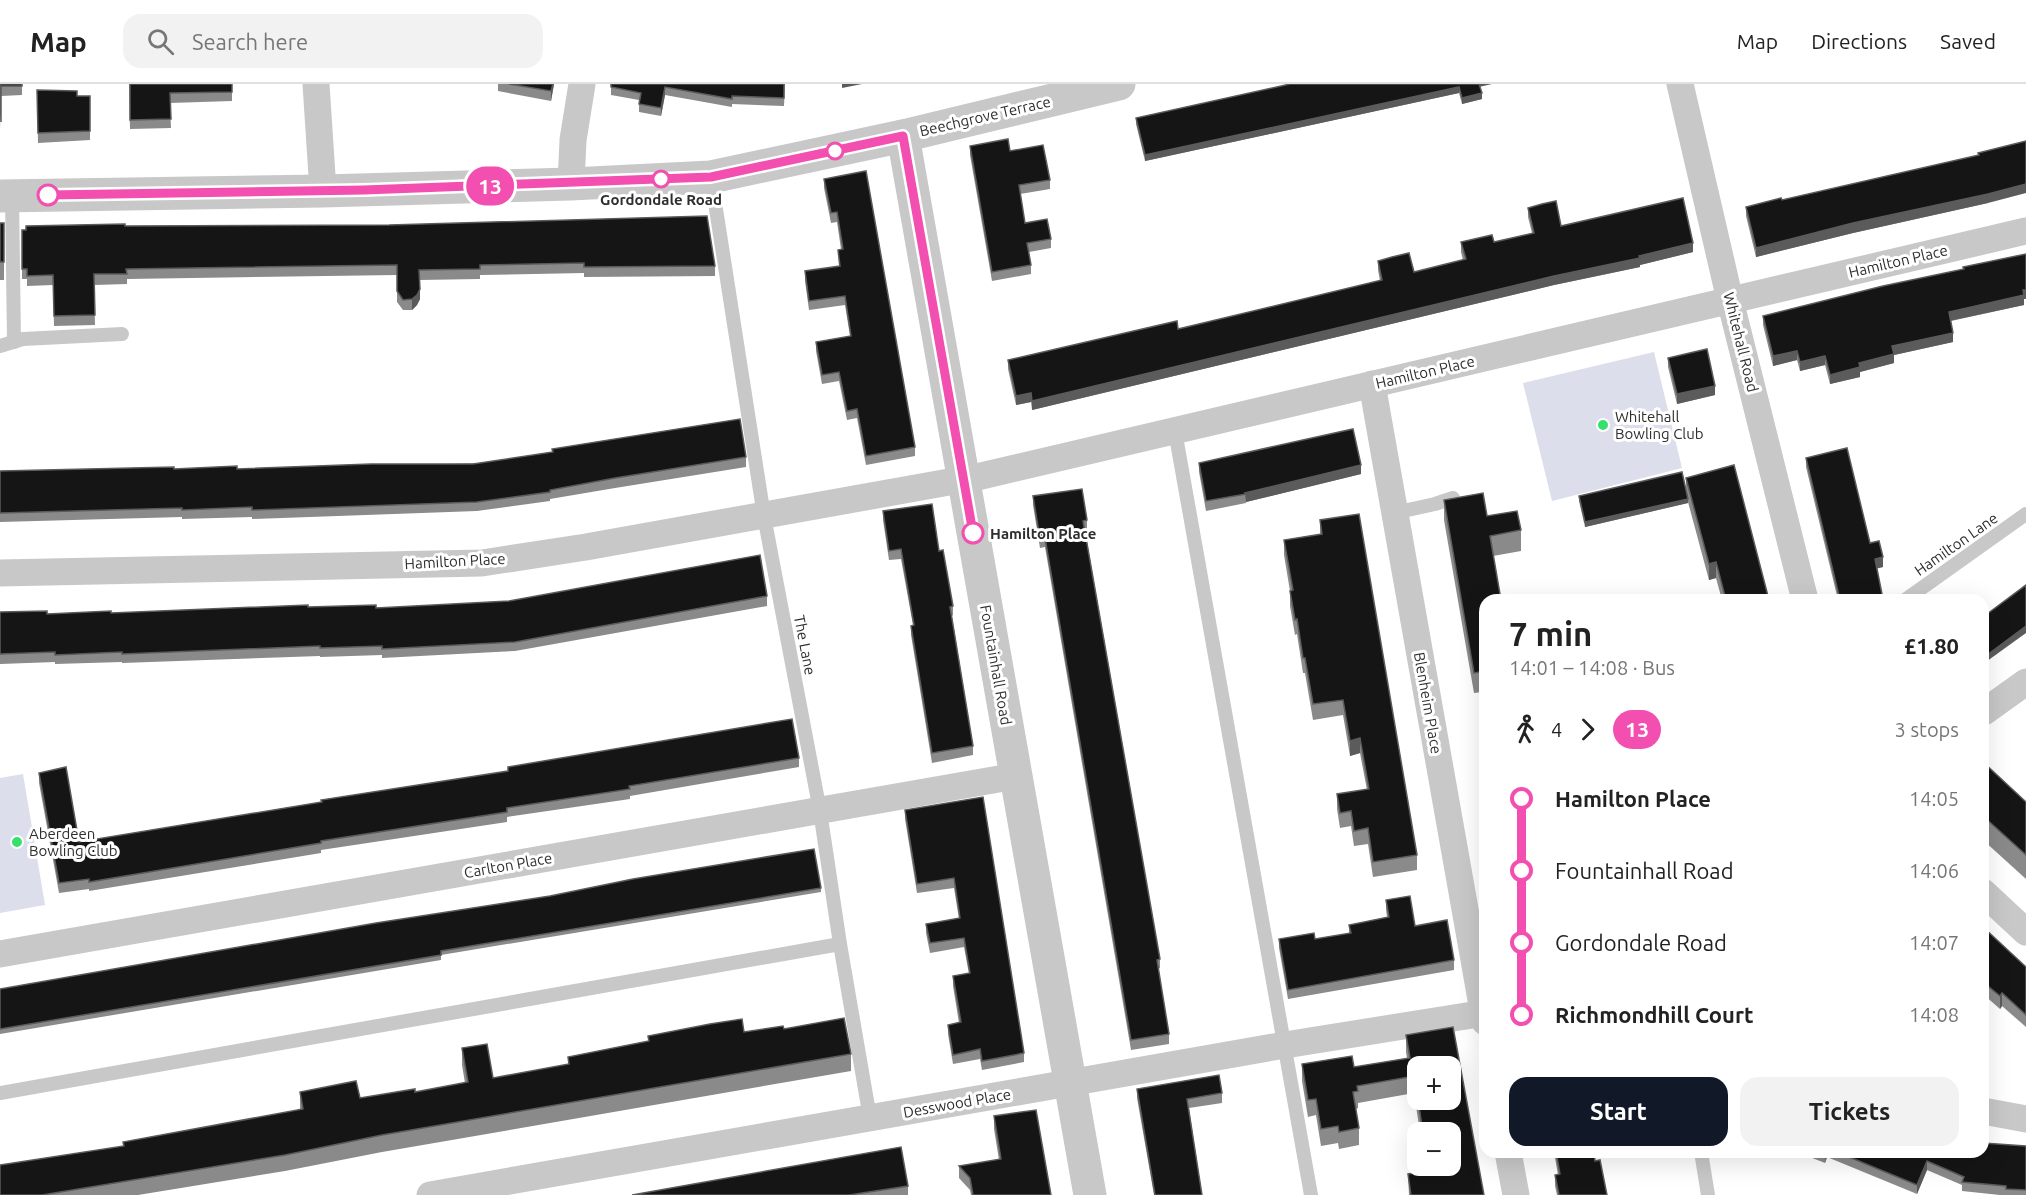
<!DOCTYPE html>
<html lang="en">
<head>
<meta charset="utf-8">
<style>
	:root { --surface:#fff; --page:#f2f2f2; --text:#222; --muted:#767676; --line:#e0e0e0; --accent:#111827 }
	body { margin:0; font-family:Ubuntu,sans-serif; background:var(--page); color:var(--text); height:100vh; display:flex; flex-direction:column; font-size:22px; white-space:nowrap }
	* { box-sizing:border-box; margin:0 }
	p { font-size:20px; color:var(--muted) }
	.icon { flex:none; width:33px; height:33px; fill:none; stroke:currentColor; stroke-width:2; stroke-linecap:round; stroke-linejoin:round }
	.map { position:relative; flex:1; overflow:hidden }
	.panel { position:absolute; left:1479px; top:510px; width:510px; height:564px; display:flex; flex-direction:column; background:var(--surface); border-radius:18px; box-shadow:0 6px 24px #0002 }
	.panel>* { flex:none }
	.badge { padding:0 12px; border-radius:20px; font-size:21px; line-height:39px }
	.fabs { position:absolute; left:1407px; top:972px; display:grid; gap:12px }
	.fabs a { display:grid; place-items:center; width:54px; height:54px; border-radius:12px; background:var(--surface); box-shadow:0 6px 24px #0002; font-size:30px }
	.map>.badge { position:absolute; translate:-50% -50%; box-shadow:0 0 0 3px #fff }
	.legs { display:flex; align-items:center; gap:9px; height:66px; padding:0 30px; font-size:20px }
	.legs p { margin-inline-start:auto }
	.overview { display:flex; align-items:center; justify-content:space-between; height:102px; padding:0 30px }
	h1 { font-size:33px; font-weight:600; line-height:45px }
	.primary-button { display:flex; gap:12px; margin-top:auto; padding:12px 30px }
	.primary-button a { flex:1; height:69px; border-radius:18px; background:var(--accent); color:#fff; font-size:24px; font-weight:600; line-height:69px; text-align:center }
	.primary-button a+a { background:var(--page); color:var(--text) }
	ul { padding:0 30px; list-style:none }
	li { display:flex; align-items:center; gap:21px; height:72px; font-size:22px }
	li i { display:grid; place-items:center; width:9px; height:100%; margin:0 8px; background:currentColor }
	li i::after { content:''; width:15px; height:15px; margin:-8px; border:4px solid; border-radius:50%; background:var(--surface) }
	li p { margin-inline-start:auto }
	li:first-child i { background:linear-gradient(#0000 50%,currentColor 0) }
	li:last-child i { background:linear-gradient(currentColor 50%,#0000 0) }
	header { display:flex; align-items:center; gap:36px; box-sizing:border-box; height:84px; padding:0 30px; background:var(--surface); border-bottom:2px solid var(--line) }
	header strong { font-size:28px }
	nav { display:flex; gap:33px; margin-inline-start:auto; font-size:21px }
	.search { width:420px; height:54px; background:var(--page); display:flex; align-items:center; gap:15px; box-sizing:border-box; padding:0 21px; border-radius:18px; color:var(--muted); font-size:22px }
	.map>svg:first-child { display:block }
	.green { fill:#dcdeeb }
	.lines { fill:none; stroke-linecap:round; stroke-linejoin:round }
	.service { stroke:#c8c8c8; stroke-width:14 }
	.minor { stroke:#c8c8c8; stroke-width:27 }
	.tertiary { stroke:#c8c8c8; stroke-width:33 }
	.wall { fill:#8a8a8a }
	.shaded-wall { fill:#5b5b5b }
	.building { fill:#151515; stroke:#5b5b5b; stroke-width:1.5 }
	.line-1-casing { stroke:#fff; stroke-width:14 }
	.line-1 { stroke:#f24fb0; stroke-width:9 }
	.stop-1-dot { fill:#fff; stroke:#f24fb0; stroke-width:3 }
	.poi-dot { fill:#35e06c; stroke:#fff; stroke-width:2 }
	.labels { text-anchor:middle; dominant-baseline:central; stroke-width:6; stroke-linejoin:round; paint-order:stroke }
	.street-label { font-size:15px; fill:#2e2e2e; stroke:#fff }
	.stop-label { font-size:15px; font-weight:bold; fill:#2e2e2e; stroke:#fff }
	.poi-label { font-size:15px; fill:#2e2e2e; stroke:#fff; text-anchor:start }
</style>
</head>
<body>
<header>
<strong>Map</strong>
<div class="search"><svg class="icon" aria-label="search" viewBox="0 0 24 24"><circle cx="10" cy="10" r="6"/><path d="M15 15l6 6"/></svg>Search here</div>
<nav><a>Map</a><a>Directions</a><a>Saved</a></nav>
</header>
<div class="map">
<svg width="2026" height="1111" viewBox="0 0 2026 1111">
	<rect width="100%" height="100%" fill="#fff"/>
	<!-- green -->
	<g class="green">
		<polygon points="1654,268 1682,384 1552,417 1523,299"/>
		<polygon points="23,690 45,821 0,829 0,694"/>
	</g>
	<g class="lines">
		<!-- service -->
		<g class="service">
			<polyline points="711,93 764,432 820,727 840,860 870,1034"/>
			<polyline points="12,111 14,258"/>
			<polyline points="0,262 23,255 122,250"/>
			<polyline points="1175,347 1311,1111"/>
			<polyline points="1394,429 1435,420 1453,414"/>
			<polyline points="1905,516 2026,430"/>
			<polyline points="0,1009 840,860"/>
			<polyline points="1701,1068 1708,1111"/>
		</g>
		<!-- minor -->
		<g class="minor">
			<polyline points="316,0 323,107"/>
			<polyline points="1680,0 1730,216 1805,516"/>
			<polyline points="571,100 573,56 582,0"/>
			<polyline points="1372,300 1485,938"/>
			<polyline points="0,489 482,479 586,463 977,393 2026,147"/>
			<polyline points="1984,628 2026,598"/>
			<polyline points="1983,808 2026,848"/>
			<polyline points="0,870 1016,692"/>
			<polyline points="1983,1027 2026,1035"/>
			<polyline points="1508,1068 1516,1111"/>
			<polyline points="430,1111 1285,961 1485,929"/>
		</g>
		<!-- tertiary -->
		<g class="tertiary">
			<polyline points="903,52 1090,1111"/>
			<polyline points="0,112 323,107 571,100 711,93 903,52 1119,0"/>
		</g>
	</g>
	<!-- wall -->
	<g class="wall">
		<polygon points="0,0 22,0 22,11 1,12 1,47"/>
		<polygon points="129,0 232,0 232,17 170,19 171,44 130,45"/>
		<polygon points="498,0 554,0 551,17 498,7"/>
		<polygon points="785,0 784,22 732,20 732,23 665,11 661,32 639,28 639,16 611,11 611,3"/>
		<polygon points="1480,3 1482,15 1462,20 1459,9 1145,77 1136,40 1136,34"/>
		<polygon points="37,6 77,12 90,12 90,56 38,59"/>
		<polygon points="970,62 1010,67 1050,96 1050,105 1020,110 1025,139 1051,155 1051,164 1029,168 1031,181 1031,190 992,197 970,71"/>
		<polygon points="866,87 915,363 915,372 866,381 857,334 847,336 839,297 822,300 816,267 816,258 850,252 845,221 809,226 805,197 805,187 839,182 838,166 841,165 837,138 831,139 824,104 824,95"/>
		<polygon points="1782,116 1988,119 1853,149 1756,173 1746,132 1746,123"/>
		<polygon points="1528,124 1561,142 1693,168 1640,181 1640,183 1554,201 1032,326 1031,318 1016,321 1008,285 1008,276 1178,245 1380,197 1378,186 1378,177 1414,188 1463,176 1461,168 1461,158 1494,158 1532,149 1528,133"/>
		<rect x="0" y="139" width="4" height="57"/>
		<polygon points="125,142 715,182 715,192 584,193 584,189 480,191 480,195 419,196 420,215 417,221 412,226 403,226 397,218 397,191 127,195 127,200 94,201 95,241 54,242 53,201 27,202 27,195 22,195 22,146"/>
		<polygon points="2026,170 2026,215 2024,215 2024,221 1951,237 1953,258 1894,271 1894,279 1860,288 1860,293 1830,300 1825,281 1800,287 1797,276 1773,282 1763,241 1763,232 1963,186 1963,183"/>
		<polygon points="1668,274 1715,311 1677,320 1668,283"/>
		<polygon points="746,373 746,383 615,404 550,415 550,417 477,427 252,435 252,433 182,435 182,433 0,438 0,387 237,385"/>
		<polygon points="1806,374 1870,459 1883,483 1877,484 1882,516 1838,516 1806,383"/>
		<polygon points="1199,379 1361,390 1246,418 1246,419 1206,427 1199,388"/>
		<polygon points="1686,394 1769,516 1722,516 1716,494 1709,496 1688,418 1688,419 1585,443 1579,417 1579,412 1686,405"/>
		<polygon points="1033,412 1087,436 1087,446 1085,446 1160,875 1160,884 1158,885 1169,950 1169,960 1131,966 1045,463 1040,464 1033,421"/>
		<polygon points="1444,416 1521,446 1521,467 1493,472 1485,516 1485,630 1483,629 1483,608 1474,609 1444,436"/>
		<polygon points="883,427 939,467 953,522 953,531 952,532 973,662 973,671 932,679 911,551 911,542 913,541 901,475 889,476 883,436"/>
		<polygon points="1320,436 1417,771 1417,786 1373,793 1368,760 1354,762 1351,742 1340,744 1337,725 1337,710 1367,706 1360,669 1350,672 1343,631 1313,636 1305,589 1303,589 1297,550 1295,551 1290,522 1290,507 1284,471 1284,456 1320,450"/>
		<polygon points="767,512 767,522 515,567 382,574 382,571 320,573 320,572 122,579 122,578 55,580 55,578 0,580 0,528 47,530 111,529 308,523 376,524"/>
		<polygon points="799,674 799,683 630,712 630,715 507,733 507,738 321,766 321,769 89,807 89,805 59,809 39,699 39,689 79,758 508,687 508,683"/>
		<polygon points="1983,678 2026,718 2026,795 1983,756"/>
		<polygon points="983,713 1024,969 1024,978 982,986 980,975 953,980 948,950 948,941 959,939 953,902 953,892 969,890 964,863 930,869 926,849 926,840 959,835 954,804 917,809 905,735 905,726"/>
		<polygon points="821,804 821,808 441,871 441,876 0,950 0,905"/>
		<polygon points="1386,816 1454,876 1454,886 1288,915 1279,864 1279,855 1315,855 1349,850 1349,841 1387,833 1386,825"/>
		<polygon points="1983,843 2026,883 2026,943 2002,922 2000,925 1983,910"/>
		<polygon points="784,945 851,970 851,987 382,1068 285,1087 138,1111 0,1111 123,1062 123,1058 300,1026 300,1008 360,1014 415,1008 465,999 462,981 462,964 493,994 568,980 568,973 648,957 648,952 744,948"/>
		<polygon points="1406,951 1484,1111 1409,1111 1408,1090 1427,1087 1426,1082 1450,1082 1450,1048 1420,1048 1414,1009 1358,1019 1358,1024 1356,1025 1359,1044 1359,1061 1339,1065 1338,1059 1321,1062 1316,1031 1308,1033 1302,997 1302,980 1354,983 1407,974 1406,968"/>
		<polygon points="1137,1005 1222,1009 1222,1019 1189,1024 1202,1111 1154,1111 1137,1014"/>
		<polygon points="994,1032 1051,1111 971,1111 970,1106 959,1094 959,1082 999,1076 994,1045"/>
		<polygon points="2026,1062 2026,1111 2000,1111 1962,1107 1962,1101 1927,1086 1917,1110 1827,1073 1825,1079 1797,1068 1983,1068"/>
		<polygon points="1554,1068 1594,1068 1595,1077 1607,1111 1557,1111 1555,1102 1555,1091 1558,1091"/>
		<polygon points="1773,1068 1794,1068 1792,1074"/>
		<polygon points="908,1102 908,1111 632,1111"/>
	</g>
	<!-- shaded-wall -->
	<g class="shaded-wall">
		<polygon points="553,0 554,0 551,17 551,7"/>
		<polygon points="842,0 862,0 842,4"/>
		<polygon points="1479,0 1492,0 1479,3"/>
		<polygon points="665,3 665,11 661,32 661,24"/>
		<polygon points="1459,3 1459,9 1145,77 1145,71"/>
		<polygon points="1482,9 1482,15 1462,20 1462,14"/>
		<polygon points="2026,100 2026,109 1988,119 1853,149 1756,173 1756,164 1853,139"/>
		<polygon points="1693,159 1693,168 1640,181 1640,183 1554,201 1032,326 1032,317"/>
		<polygon points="420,205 420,215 417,221 412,226 412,215"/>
		<polygon points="2026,206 2026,215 2024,215 2024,221 1949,237 1949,228"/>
		<polygon points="1953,249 1953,258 1894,271 1894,279 1860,288 1860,293 1830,300 1830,291 1859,279 1892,262"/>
		<polygon points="1797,267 1797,276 1773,282 1773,272"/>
		<polygon points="1825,272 1825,281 1800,287 1800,278"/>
		<polygon points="1715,302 1715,311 1677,320 1677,310"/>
		<polygon points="1031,309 1031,318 1016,321 1016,312"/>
		<polygon points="1361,381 1361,390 1246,418 1245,409"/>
		<polygon points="1688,415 1688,419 1585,443 1585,438"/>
		<polygon points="1883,473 1883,483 1875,485 1875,475"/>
		<polygon points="1716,478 1716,494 1709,496 1709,480"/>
		<polygon points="1882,510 1882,516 1874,516"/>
		<polygon points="2026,542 2026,549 1983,580 1983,574"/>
		<polygon points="1360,654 1360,669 1350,672 1350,657"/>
		<polygon points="2002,909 2002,922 2000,925 2000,912"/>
		<polygon points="1826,1068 1827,1068 1827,1073 1825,1079"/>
		<polygon points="1927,1077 1927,1086 1917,1110 1917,1101"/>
	</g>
	<!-- building -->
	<g class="building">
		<polygon points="0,0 22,0 22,2 1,2 1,38"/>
		<polygon points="130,0 232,0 232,8 170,9 171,35 130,36"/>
		<polygon points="509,0 553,0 551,7"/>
		<polygon points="611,0 784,0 784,14 732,12 732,15 665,3 661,24 639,20 641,9 611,3"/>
		<polygon points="1290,0 1479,0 1482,9 1462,14 1459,3 1145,71 1136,34"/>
		<polygon points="37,6 77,7 77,12 90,12 90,47 38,49"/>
		<polygon points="1008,55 1010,67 1043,61 1050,96 1019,101 1025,139 1047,135 1051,155 1027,159 1031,181 992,188 970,62"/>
		<polygon points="2026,57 2026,100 1988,110 1853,139 1756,164 1746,123 1781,114 1782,116 1979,71 1978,69"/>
		<polygon points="866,87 915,363 866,372 857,325 847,327 839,288 822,291 816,258 851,252 845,212 809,217 805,187 840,182 838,166 843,165 837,128 831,129 824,95"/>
		<polygon points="1683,114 1693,159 1639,172 1640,174 1554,192 1032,317 1031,309 1016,312 1008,276 1177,237 1178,245 1382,196 1378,177 1392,173 1409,169 1414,188 1466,175 1461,158 1492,151 1494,158 1534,149 1528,124 1542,120 1556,117 1561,142"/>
		<polygon points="707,132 715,182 584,183 584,179 480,181 480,185 419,186 420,205 417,211 412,215 403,216 397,207 397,181 126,185 127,190 94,190 95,231 54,232 53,191 27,192 27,185 22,185 22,146 26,146 26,142 125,140 125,142 389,141"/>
		<rect x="0" y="139" width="4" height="39"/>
		<polygon points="2026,170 2026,206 2023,206 2024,211 1949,228 1953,249 1892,262 1894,270 1859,279 1860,283 1830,291 1825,272 1800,278 1797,267 1773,272 1763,232 1883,202 1964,185 1963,183"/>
		<polygon points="1707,265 1715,302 1677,310 1668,274"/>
		<polygon points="740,335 746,373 615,394 550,406 550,408 477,418 252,426 252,423 182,426 182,424 0,429 0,387 174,383 174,385 237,382 237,385 371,380 473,380 553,368 552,365"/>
		<polygon points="1353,345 1361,381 1245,409 1246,410 1206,417 1199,379"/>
		<polygon points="1847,364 1870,459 1879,457 1883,473 1875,475 1882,510 1874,516 1840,516 1806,374"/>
		<polygon points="1734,381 1769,516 1726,516 1716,478 1709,480 1686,394"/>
		<polygon points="1682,388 1688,415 1585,438 1579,412"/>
		<polygon points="1082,405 1087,436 1083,437 1160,875 1157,876 1169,950 1131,956 1045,454 1040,455 1033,412"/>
		<polygon points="1483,409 1487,432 1517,427 1521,446 1490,452 1501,516 1485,516 1485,587 1474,589 1444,416"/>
		<polygon points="932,420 939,467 943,466 953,522 950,523 973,662 932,669 911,542 914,541 901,465 889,467 883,427"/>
		<polygon points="1359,430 1417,771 1373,778 1368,744 1354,747 1351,727 1340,729 1337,710 1369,705 1360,654 1350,657 1343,616 1313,620 1305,574 1303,574 1297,535 1295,536 1290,507 1293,506 1284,456 1322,450 1320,436"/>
		<polygon points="760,471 767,512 515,558 382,565 382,562 320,564 320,562 122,570 122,568 55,571 55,568 0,570 0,528 47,527 47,530 111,527 111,529 308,521 308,523 376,521 376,524 509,517"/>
		<polygon points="2026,501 2026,542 1983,574 1983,528 1985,527 1987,530"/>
		<polygon points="1485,597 1485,609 1483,609"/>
		<polygon points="792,635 799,674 629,702 630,705 507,724 507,728 321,757 321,759 89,798 89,795 59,799 39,689 66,683 79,758 322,718 321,716 508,687 508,683"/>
		<polygon points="1983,678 2026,718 2026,771 1983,732"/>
		<polygon points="983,713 1024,969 982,977 980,965 953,971 948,941 961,938 953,892 970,889 964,854 930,859 926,840 960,834 954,794 917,800 905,726"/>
		<polygon points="814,765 821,804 441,867 441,871 0,945 0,905 376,839 550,812 633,795"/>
		<polygon points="1410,812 1415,842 1447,836 1454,876 1288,906 1279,855 1314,849 1315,855 1351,849 1349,841 1389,833 1386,816"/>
		<polygon points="1983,843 2026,883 2026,931 2002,909 2000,912 1983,898"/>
		<polygon points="844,934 851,970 382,1051 285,1071 42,1111 0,1111 0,1081 124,1062 123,1058 303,1025 300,1008 356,997 360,1014 415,1005 415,1008 468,998 462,964 487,960 493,994 569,980 568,973 649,957 648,952 710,940 742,935 744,948 783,942 784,945"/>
		<polygon points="1453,943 1484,1111 1411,1111 1408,1090 1430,1087 1429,1082 1450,1082 1450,1048 1423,1048 1418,1016 1450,1016 1450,982 1418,982 1418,1015 1414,992 1357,1002 1358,1007 1353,1008 1359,1044 1339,1048 1338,1042 1321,1045 1316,1015 1308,1016 1302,980 1352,972 1354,983 1410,974 1406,951"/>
		<polygon points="1219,991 1222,1009 1187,1015 1202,1111 1155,1111 1137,1005"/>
		<polygon points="1036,1026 1051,1111 973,1111 970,1094 959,1082 1001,1075 994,1032"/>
		<polygon points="1983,1059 2026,1062 2026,1106 2006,1105 2006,1102 1962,1098 1964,1093 1927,1077 1917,1101 1837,1068 1983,1068"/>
		<polygon points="901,1063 908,1102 849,1111 632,1111"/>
		<polygon points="1556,1068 1594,1068 1595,1077 1600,1076 1607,1111 1559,1111 1555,1091 1560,1090"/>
	</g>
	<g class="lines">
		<!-- line-1 casing -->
		<g class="line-1-casing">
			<polyline id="line-1" points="48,111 364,106 711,93 903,52 973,449"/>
		</g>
		<!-- line-1 -->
		<use href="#line-1" class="line-1"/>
	</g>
	<!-- markers -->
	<g class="stop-1-dot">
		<circle cx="835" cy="67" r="8"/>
		<circle cx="661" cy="95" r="8"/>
		<circle cx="48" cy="111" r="10"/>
		<circle cx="973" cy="449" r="10"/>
	</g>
	<g class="poi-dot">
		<circle cx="1603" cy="341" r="6"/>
		<circle cx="17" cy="758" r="6"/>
	</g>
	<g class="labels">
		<!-- street labels -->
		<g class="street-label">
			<text transform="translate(985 32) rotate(-13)">Beechgrove Terrace</text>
			<text transform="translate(1898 177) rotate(-13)">Hamilton Place</text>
			<text transform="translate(1741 258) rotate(76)">Whitehall Road</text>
			<text transform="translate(1425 288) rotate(-13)">Hamilton Place</text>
			<text transform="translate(1956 460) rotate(-35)">Hamilton Lane</text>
			<text transform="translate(455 477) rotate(-3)">Hamilton Place</text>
			<text transform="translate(805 561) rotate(79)">The Lane</text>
			<text transform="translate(996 581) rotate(80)">Fountainhall Road</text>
			<text transform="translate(1428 619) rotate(80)">Blenheim Place</text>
			<text transform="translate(508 781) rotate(-10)">Carlton Place</text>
			<text transform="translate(957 1019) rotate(-10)">Desswood Place</text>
		</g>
		<!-- stop labels -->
		<g class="stop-label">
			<text x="661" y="115">Gordondale Road</text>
			<text x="990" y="449" text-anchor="start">Hamilton Place</text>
		</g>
		<!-- poi labels -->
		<g class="poi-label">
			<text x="1615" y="332">Whitehall<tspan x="1615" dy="17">Bowling Club</tspan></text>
			<text x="29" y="749">Aberdeen<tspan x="29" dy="17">Bowling Club</tspan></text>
		</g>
	</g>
</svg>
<div class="fabs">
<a>+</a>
<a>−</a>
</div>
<b class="badge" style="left:490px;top:102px;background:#f24fb0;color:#fff">13</b>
<section class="panel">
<div class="overview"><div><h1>7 min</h1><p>14:01 – 14:08 · Bus</p></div><b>£1.80</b></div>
<div class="legs"><svg class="icon" aria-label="walk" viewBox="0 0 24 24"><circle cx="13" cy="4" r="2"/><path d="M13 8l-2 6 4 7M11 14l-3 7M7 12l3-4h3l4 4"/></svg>4<svg class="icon" aria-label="forward" viewBox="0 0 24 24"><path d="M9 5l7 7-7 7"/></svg><b class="badge" style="background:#f24fb0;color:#fff">13</b><p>3 stops</p></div>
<ul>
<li><i style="color:#f24fb0"></i><b>Hamilton Place</b><p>14:05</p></li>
<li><i style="color:#f24fb0"></i><span>Fountainhall Road</span><p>14:06</p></li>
<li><i style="color:#f24fb0"></i><span>Gordondale Road</span><p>14:07</p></li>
<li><i style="color:#f24fb0"></i><b>Richmondhill Court</b><p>14:08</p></li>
</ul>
<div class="primary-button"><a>Start</a><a>Tickets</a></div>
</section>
</div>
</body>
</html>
